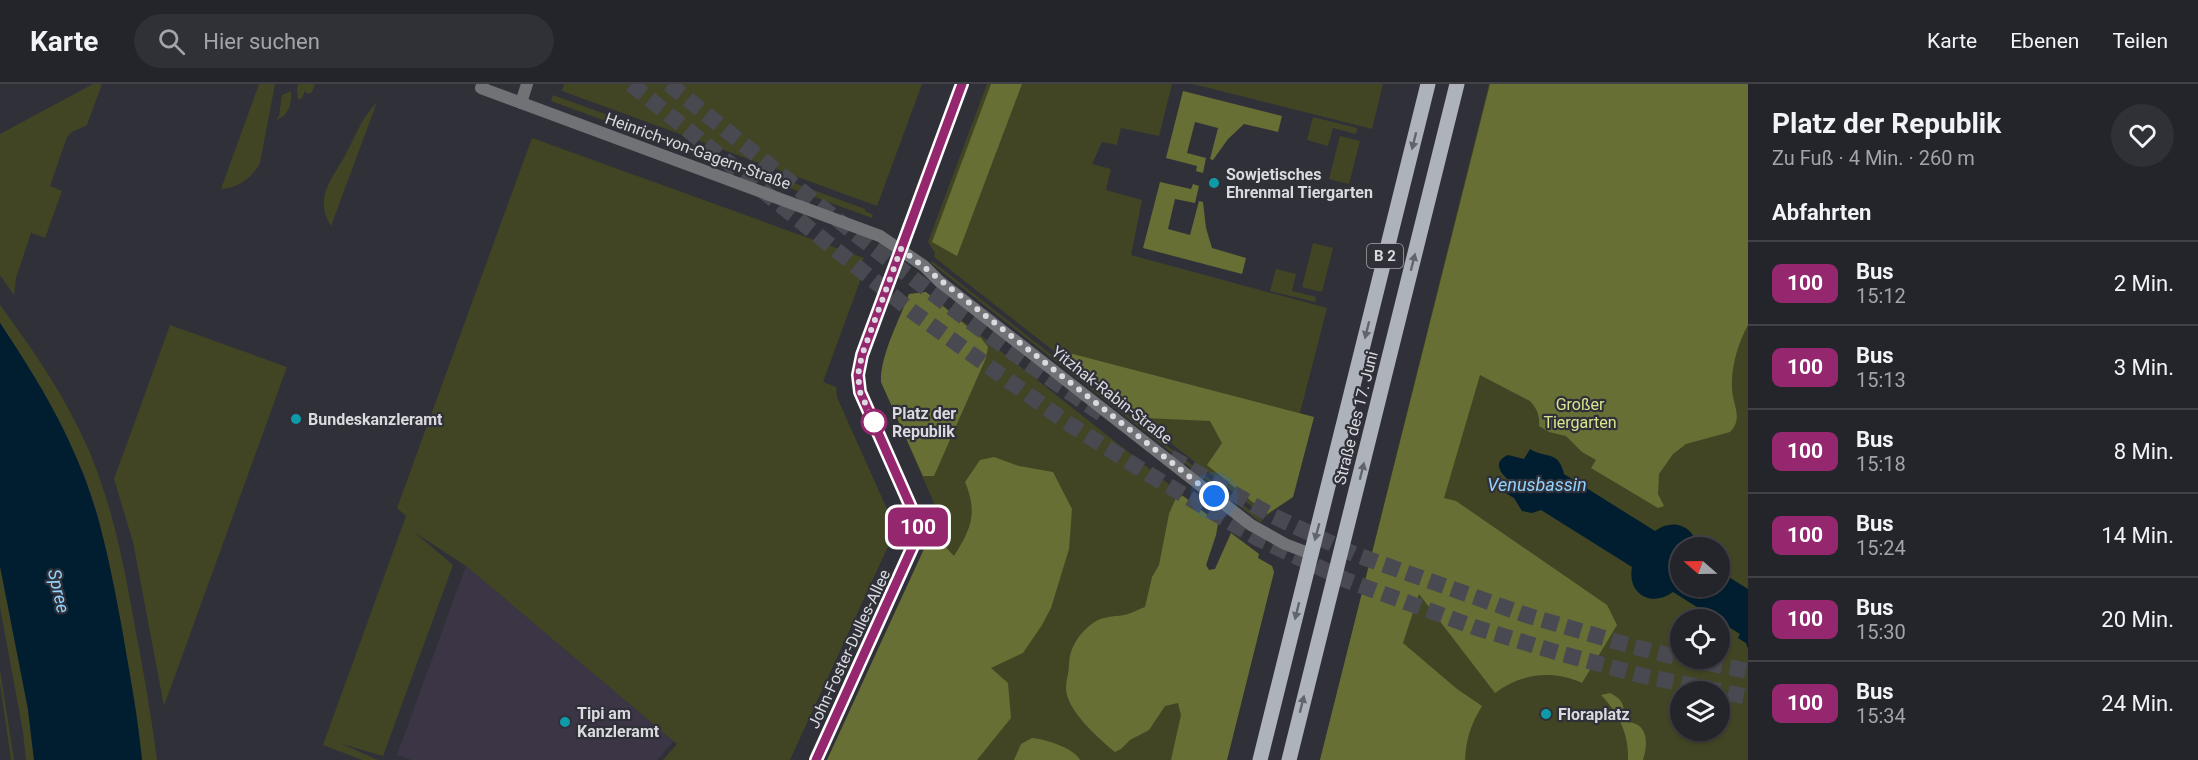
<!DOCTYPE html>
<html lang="de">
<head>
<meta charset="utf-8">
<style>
	:root { --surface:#24242b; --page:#303037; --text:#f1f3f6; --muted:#a3a4a9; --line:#414147 }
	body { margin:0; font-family:Roboto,sans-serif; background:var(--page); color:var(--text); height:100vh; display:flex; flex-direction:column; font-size:22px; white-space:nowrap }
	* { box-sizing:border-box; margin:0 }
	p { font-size:20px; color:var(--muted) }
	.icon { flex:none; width:33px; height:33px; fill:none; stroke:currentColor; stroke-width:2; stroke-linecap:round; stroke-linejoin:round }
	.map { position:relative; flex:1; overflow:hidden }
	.details { display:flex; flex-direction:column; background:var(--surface); width:450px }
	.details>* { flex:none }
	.badge { padding:0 12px; border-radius:9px; font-size:21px; line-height:39px }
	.needle { width:39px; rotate:290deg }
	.controls { position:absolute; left:1670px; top:453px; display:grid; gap:12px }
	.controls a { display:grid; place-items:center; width:60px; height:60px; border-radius:50%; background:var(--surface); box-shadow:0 2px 4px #0004,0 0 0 2px var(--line); font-size:30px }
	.you { position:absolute; width:30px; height:30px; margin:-15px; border:4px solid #fff; border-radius:50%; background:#1a73e8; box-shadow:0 0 0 9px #1a73e833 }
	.map>.badge { position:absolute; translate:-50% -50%; box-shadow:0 0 0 3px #fff }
	h2 { padding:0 24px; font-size:22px; line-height:54px }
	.round { display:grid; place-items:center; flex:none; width:63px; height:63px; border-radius:32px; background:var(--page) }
	.summary { display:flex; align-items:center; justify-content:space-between; height:102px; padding:0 24px }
	h1 { font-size:28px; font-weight:700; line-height:45px }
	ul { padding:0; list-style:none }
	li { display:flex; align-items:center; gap:18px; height:84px; padding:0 24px; border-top:2px solid var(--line) }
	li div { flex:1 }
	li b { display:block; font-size:22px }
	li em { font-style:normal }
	li .badge { min-width:66px; font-weight:700; text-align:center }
	header { display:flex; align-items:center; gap:36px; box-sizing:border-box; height:84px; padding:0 30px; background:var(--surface); border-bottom:2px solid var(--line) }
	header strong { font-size:28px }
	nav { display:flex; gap:33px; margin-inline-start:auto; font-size:21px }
	.search { width:420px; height:54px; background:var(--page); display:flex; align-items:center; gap:15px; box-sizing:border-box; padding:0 21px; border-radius:33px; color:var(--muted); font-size:22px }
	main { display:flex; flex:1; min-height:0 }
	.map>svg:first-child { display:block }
	.commercial { fill:#3c3546 }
	.green { fill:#414524; fill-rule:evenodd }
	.forest { fill:#676f35 }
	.water { fill:#011e30 }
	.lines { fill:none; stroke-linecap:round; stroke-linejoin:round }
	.trunk-tunnel { stroke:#494952; stroke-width:16; stroke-dasharray:16 8; stroke-linecap:butt }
	.tertiary { stroke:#707276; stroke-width:12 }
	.primary { stroke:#aeb2ba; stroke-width:15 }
	.oneway { fill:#62646d }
	.line-casing { stroke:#fff; stroke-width:14 }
	.line { stroke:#95276e; stroke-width:9 }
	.walk { stroke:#d9d9df; stroke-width:6; stroke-dasharray:0 10.8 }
	.culture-dot { fill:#0f9aa8; stroke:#303039; stroke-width:2 }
	.stop-dot { fill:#fff; stroke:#95276e; stroke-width:3 }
	.labels { text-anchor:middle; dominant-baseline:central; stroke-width:4.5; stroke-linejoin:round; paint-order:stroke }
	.shield { fill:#303039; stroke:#a6a6ad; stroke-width:1.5 }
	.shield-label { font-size:15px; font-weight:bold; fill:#d9d9df }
	.street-label { font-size:16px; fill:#d9d9df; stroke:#303039 }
	.poi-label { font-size:16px; font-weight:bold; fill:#d9d9df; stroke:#303039; text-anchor:start }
	.park-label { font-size:16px; fill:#d8e58e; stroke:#303039 }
	.stop-label { font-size:16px; font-weight:bold; fill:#d9d9df; stroke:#303039; text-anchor:start }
	.water-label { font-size:18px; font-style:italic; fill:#92d2fe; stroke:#303039 }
</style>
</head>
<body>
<header>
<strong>Karte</strong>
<div class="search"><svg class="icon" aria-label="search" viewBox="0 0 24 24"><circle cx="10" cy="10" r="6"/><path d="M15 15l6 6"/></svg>Hier suchen</div>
<nav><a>Karte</a><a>Ebenen</a><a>Teilen</a></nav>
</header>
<main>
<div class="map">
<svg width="1748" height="676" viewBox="0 0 1748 676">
	<rect width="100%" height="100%" fill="#303039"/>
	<!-- commercial -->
	<polygon class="commercial" points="466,482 674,657 657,676 412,676 397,671"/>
	<!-- green -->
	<g class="green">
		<polygon points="93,0 102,0 87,41 72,48 67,53 50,102 62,107 45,154 31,149 16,194 14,211 0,191 0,50"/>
		<path d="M259,0H275L260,79C252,94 238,104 221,105Z"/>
		<polygon points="298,0 315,0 312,8 308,10 305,7 302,14 298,16 297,5"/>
		<polygon points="564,0 922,0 877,122 562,7"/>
		<polygon points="987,0 1172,0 1159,52 1121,44 1117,61 1102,58 1092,80 1111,85 1106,106 1142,116 1131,171 1327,224 1300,329 1314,333 1293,413 1265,433 934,173 935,169 928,158"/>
		<polygon points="1193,0 1383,0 1372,45"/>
		<path d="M1489,0H1748V676H1320ZM1680,464H1719V502H1680ZM1680,536H1719V574H1680ZM1680,608H1719V646H1680Z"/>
		<path d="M291,7C292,19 289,32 276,36L279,32L282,11Z"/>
		<polygon points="553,11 865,125 865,127 873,131 872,134 551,17"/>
		<path d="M377,18L331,142C313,113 333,94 346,70C357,49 360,37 377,18Z"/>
		<polygon points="1313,33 1357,44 1356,50 1333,44 1328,62 1307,56"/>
		<polygon points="1340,52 1360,57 1349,100 1329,95"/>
		<polygon points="532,54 864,174 862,178 866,181 823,298 836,303 837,313 848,338 896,445 790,676 663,676 677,660 466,482 414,448 453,481 383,672 342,660 378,676 362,676 323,661 406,432 397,424"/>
		<polygon points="1313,159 1333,164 1322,208 1302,203"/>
		<polygon points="932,177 1262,436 1261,439 931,179"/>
		<polygon points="1276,185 1296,190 1292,207 1316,213 1315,218 1270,207"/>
		<path d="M926,208L1218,439L1216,451L1206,481L1209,486L1215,485L1231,449L1259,470L1258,474L1272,482L1274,488L1227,676H827L924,465L930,447L941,435L881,298C880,271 900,235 909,210Z"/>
		<path d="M0,221C34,267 67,315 90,369C112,422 123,476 133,532C142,580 151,628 157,676H142L136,627L117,518L98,432L85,393L63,344L42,305L0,239Z"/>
		<polygon points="170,241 287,283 164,622 133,458 114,395"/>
		<polygon points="0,482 28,626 34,676 26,676 23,648 0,523"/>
		<polygon points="0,586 14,676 11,676 0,599"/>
	</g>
	<!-- forest -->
	<g class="forest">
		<polygon points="991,0 1022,0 957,172 932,158"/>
		<path d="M1490,0H1748V241C1738,259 1731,283 1732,304C1732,320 1744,334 1730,348L1686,360L1673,370L1659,390L1658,410L1664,422L1658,424L1591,384L1596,376L1582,368L1566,352L1549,348L1539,342C1540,331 1537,325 1530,317L1480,291L1444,414L1456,417L1607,521L1617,541L1582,599C1552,585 1520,590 1495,609L1419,510L1403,559L1457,605L1482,622C1471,640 1466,655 1465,676H1320Z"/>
		<polygon points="1183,7 1282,32 1278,48 1244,40 1228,55 1213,76 1210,75 1218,44 1195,38 1187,69 1206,74 1203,89 1196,87 1197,82 1166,74"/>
		<polygon points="1160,98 1191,105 1193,100 1199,102 1195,119 1175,115 1168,145 1190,151 1199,117 1203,118 1206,144 1212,164 1246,174 1242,190 1143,164"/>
		<path d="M926,208L981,254L988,263L986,274L934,392H923L881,298C880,271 900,235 909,210Z"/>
		<polygon points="1069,269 1314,333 1293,413 1267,430 1207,381 1222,359 1210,337 1145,334 1066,272"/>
		<path d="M994,373L1019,382L1053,388L1072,425L1069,465L1051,524L1042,541L1023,569L991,584L1008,599L1011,634L977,676H827L924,465L930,447L954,472C971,445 978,429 965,398L980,376Z"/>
		<path d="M1183,412L1218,439L1216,451L1206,481L1209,486L1215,485L1231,449L1259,470L1258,474L1272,482L1274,488L1227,676H1171L1181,631L1178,619L1165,622L1149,646L1130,656L1121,665L1115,668C1099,655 1066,626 1066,604C1066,596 1069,588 1069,581C1069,564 1079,549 1093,539C1103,532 1112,533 1124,531C1131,530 1138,525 1145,523L1152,493L1159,481L1169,430L1176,414Z"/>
		<path d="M1610,609C1623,615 1627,624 1621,637C1625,638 1631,638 1636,640C1649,646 1647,665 1643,676H1628C1629,650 1619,630 1601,611Z"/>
		<path d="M1032,654C1045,655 1074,664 1080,676H1014L1021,660Z"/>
	</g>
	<!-- water -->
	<g class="water">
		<path d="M0,239C33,288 64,339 85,395C104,445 113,497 123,550C130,592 138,634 142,676H34L28,625L0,482Z"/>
		<path d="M1530,365C1546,375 1559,366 1564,390L1655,447C1672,434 1694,441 1697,463L1680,464V502H1719V487L1748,505V565L1746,559L1738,554L1740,550L1673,508C1651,524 1627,510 1632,483L1541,426L1532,429L1522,427L1514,414L1504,408L1510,397C1500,389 1492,378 1508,371L1524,375Z"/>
	</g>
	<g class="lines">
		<!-- trunk-tunnel -->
		<g class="trunk-tunnel">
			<polyline points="631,0 909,225 1066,338 1150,391 1259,455 1346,496 1477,544 1559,569 1640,591 1748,613"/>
			<path d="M669,0C811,115 952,231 1105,332"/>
			<polyline points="1170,373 1269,430 1354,470 1523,530 1631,562 1680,574"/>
			<polyline points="1683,574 1748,587"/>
		</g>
		<!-- tertiary -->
		<g class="tertiary">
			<polyline points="483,0 481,4 880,152 924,182 939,197 1251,441 1285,460 1311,470"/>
			<polyline points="521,19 527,0"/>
			<polyline points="816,676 917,453 918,439 860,308 858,291 862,271 962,0"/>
		</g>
		<!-- primary -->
		<g class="primary">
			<polyline points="1260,676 1428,0"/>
			<polyline points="1289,676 1457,0"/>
		</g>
	</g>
	<!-- one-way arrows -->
	<defs><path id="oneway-solid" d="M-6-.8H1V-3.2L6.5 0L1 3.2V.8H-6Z" transform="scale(1.5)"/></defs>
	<g class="oneway">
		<use href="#oneway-solid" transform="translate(1414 57) rotate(104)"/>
		<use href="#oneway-solid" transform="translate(1413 178) rotate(-76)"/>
		<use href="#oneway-solid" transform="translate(1367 246) rotate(104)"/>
		<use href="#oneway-solid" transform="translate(1362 387) rotate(-76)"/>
		<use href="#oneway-solid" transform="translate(1317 448) rotate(105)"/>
		<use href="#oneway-solid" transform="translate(1297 527) rotate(104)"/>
		<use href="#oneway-solid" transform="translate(1302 620) rotate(-76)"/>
	</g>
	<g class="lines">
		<!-- line casing -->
		<g class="line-casing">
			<polyline id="line" points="816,676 917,453 918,439 860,308 858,291 862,271 962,0"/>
		</g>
		<!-- line -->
		<use href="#line" class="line"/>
		<!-- walk -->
		<polyline class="walk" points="874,338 860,308 858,291 862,271 901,165 1214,412"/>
	</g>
	<!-- markers -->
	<g class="culture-dot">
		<circle cx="1214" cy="99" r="6"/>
		<circle cx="296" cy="335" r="6"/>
		<circle cx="1546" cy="630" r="6"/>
		<circle cx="565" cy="638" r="6"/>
	</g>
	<circle class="stop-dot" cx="874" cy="338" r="12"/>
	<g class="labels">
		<!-- shield labels -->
		<rect class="shield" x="1367" y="160" width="36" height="24" rx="4.5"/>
		<g class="shield-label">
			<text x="1385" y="172">B 2</text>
		</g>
		<!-- street labels -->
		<g class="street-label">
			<text transform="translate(698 67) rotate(20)">Heinrich-von-Gagern-Straße</text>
			<text transform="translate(1112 311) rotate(38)">Yitzhak-Rabin-Straße</text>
			<text transform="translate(1356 334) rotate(-76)">Straße des 17. Juni</text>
			<text transform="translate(849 565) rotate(-65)">John-Foster-Dulles-Allee</text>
		</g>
		<!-- poi labels -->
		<g class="poi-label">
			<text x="1226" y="90">Sowjetisches<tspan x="1226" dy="18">Ehrenmal Tiergarten</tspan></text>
			<text x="308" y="335">Bundeskanzleramt</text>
			<text x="577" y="629">Tipi am<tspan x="577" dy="18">Kanzleramt</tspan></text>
			<text x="1558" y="630">Floraplatz</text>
		</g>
		<!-- park labels -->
		<g class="park-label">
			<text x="1580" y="320">Großer<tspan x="1580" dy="18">Tiergarten</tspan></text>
		</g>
		<!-- stop labels -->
		<g class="stop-label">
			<text x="892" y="329">Platz der<tspan x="892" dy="18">Republik</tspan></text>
		</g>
		<!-- water labels -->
		<g class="water-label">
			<text x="1537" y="400">Venusbassin</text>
			<text transform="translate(59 507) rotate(77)">Spree</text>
		</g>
	</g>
</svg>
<div class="controls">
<a><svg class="needle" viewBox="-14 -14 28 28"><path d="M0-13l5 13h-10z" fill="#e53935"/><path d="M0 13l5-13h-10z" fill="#a3a4a9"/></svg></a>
<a><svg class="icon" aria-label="locate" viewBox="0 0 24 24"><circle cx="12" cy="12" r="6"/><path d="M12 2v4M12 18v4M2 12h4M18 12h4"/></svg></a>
<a><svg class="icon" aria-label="layers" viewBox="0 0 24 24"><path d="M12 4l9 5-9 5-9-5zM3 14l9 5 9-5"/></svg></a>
</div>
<div class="you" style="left:1214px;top:412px"></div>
<b class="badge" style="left:918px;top:443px;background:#95276e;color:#fff">100</b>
</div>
<section class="details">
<div class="summary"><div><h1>Platz der Republik</h1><p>Zu Fuß · 4 Min. · 260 m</p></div><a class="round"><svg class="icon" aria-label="heart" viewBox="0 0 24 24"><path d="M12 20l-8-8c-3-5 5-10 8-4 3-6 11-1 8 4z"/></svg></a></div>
<h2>Abfahrten</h2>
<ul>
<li><span class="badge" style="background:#95276e;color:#fff">100</span><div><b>Bus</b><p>15:12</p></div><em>2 Min.</em></li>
<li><span class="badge" style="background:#95276e;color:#fff">100</span><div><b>Bus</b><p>15:13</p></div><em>3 Min.</em></li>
<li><span class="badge" style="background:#95276e;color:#fff">100</span><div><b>Bus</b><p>15:18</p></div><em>8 Min.</em></li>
<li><span class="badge" style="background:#95276e;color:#fff">100</span><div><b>Bus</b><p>15:24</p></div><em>14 Min.</em></li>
<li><span class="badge" style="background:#95276e;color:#fff">100</span><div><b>Bus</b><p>15:30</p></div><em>20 Min.</em></li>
<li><span class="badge" style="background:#95276e;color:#fff">100</span><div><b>Bus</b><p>15:34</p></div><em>24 Min.</em></li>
</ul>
</section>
</main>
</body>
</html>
